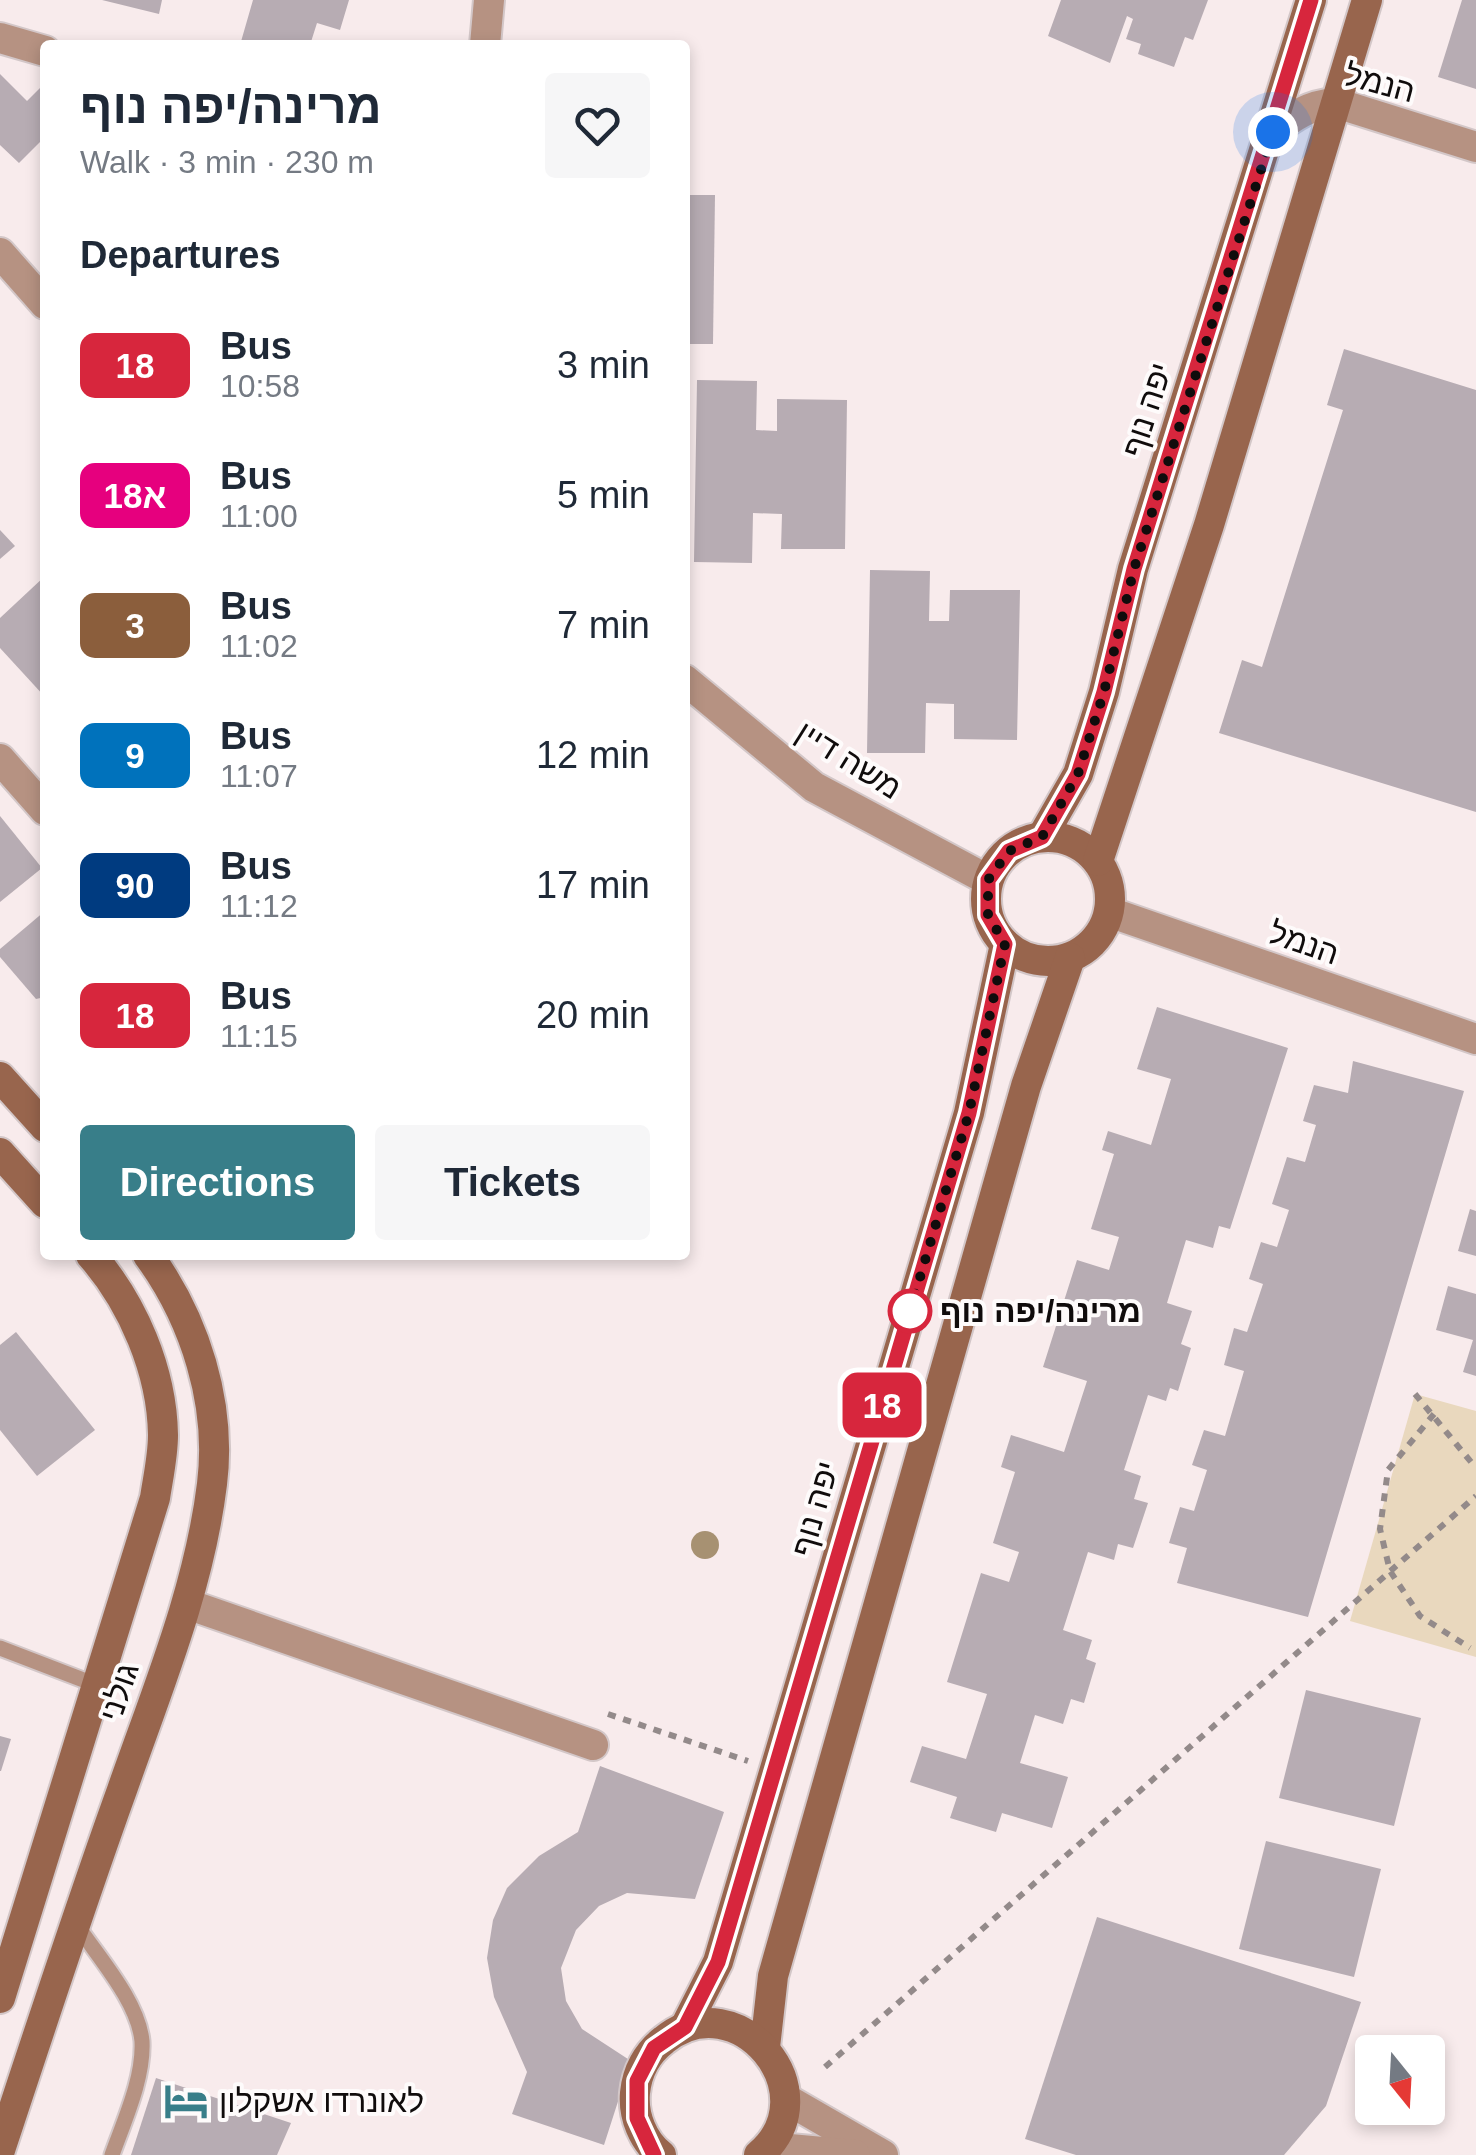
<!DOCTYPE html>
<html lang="en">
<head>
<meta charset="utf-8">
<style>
	:root { --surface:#fff; --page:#f6f6f7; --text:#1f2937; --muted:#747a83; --accent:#387e89 }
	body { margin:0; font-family:Arial,Heebo,sans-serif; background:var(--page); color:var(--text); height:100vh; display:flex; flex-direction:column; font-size:38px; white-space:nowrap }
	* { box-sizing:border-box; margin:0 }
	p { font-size:32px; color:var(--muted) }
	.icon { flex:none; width:55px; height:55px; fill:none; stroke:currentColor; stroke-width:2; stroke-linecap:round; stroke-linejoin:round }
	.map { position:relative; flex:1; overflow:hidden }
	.panel { position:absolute; left:40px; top:40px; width:650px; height:1220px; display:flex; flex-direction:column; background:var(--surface); border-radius:10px; box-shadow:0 5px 15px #0003 }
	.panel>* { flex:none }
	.badge { padding:0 20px; border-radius:15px; font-size:35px; line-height:65px }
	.needle { width:65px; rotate:162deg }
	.controls { position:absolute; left:1355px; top:2035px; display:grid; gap:20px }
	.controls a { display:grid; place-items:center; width:90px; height:90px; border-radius:10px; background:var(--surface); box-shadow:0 5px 15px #0003; font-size:50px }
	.you { position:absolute; width:50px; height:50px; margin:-25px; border:8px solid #fff; border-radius:50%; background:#1a73e8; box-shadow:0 0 0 15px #1a73e833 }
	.map>.badge { position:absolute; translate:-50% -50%; box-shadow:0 0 0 5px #fff }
	h2 { padding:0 40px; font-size:38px; line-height:90px }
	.round { display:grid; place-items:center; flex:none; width:105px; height:105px; border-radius:10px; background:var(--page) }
	.overview { display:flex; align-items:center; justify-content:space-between; height:170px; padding:0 40px }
	h1 { font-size:48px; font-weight:700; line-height:75px }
	.cta { display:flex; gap:20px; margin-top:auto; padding:20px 40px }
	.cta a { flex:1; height:115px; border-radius:10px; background:var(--accent); color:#fff; font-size:40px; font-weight:700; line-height:115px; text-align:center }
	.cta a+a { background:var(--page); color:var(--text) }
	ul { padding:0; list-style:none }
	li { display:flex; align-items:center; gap:30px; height:130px; padding:0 40px }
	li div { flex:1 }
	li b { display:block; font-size:38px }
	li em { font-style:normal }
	li .badge { min-width:110px; font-weight:700; text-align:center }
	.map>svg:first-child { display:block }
	.green { fill:#e9d8be }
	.building { fill:#b7acb3 }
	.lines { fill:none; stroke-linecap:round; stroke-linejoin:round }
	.lane-casing { stroke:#d3c7c8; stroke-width:19 }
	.street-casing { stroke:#d3c7c8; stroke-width:34 }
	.secondary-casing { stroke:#d3c7c8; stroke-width:34 }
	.path { stroke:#938a8a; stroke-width:6; stroke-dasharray:8 8; stroke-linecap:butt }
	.lane { stroke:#b69282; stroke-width:15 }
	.street { stroke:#b69282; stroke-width:30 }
	.secondary { stroke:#98654d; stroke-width:30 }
	.tree { fill:#a79172 }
	.line-casing { stroke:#fff; stroke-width:22 }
	.line { stroke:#d7263d; stroke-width:15 }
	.walk { stroke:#100c0c; stroke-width:10; stroke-dasharray:0 18 }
	.stop-dot { fill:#fff; stroke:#d7263d; stroke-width:5 }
	.labels { text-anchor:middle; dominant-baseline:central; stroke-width:8; stroke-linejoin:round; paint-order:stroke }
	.street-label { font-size:32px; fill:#100c0c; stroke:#fefbfb }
	.stop-label { font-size:32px; font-weight:bold; fill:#100c0c; stroke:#fefbfb; text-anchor:start }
	.poi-label { font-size:32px; fill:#100c0c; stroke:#fefbfb; text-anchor:start }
</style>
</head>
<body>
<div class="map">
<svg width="1476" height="2155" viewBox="0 0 1476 2155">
	<rect width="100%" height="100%" fill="#f8ebec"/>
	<!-- green -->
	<polygon class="green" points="1415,1394 1476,1411 1476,1657 1350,1621"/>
	<!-- building -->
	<g class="building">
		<polygon points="102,0 162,0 159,14"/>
		<polygon points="253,0 349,0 340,30 317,23 310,45 240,45"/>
		<polygon points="1061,0 1208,0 1193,40 1185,37 1174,67 1138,54 1141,44 1126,39 1133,19 1127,16 1110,63 1048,36"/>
		<polygon points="1462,0 1476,0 1476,89 1438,77"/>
		<polygon points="0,74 27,101 45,83 45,137 19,163 0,145"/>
		<polygon points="685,195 715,195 713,344 685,344"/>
		<polygon points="1344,349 1476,390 1476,812 1219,733 1242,660 1262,667 1343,410 1327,405"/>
		<polygon points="697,380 757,381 756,430 777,431 777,399 847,400 845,549 781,549 782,514 753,513 752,563 694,562"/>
		<polygon points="0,530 15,546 0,559"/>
		<polygon points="870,570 930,571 929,621 949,621 950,590 1020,590 1017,740 954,739 954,704 926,703 925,753 867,753"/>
		<polygon points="45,576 45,697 0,648 0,618"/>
		<polygon points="0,816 42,868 0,902"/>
		<polygon points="45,911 45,997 36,999 0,957 0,949"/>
		<polygon points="1157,1007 1288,1048 1230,1229 1219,1226 1213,1248 1186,1240 1167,1303 1192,1311 1181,1344 1191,1348 1178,1391 1170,1388 1166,1401 1148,1395 1124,1470 1141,1476 1134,1499 1148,1503 1133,1548 1118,1544 1114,1560 1088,1552 1063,1630 1092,1640 1086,1659 1096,1663 1084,1703 1071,1699 1063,1724 1035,1715 1020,1763 1068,1777 1052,1828 1002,1813 996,1832 950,1818 957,1797 910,1782 922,1746 966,1759 987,1694 947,1682 981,1573 1009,1582 1019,1552 993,1543 1015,1472 1001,1467 1011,1435 1064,1452 1087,1381 1043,1367 1077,1260 1109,1270 1119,1237 1091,1229 1114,1154 1102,1150 1108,1131 1151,1145 1171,1079 1137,1069"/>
		<polygon points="1353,1061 1464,1091 1308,1617 1177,1583 1187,1548 1169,1543 1180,1507 1194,1511 1207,1470 1192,1465 1204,1430 1225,1436 1244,1371 1224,1365 1234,1328 1247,1332 1263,1284 1249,1279 1261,1242 1277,1247 1289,1210 1272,1204 1287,1157 1305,1162 1316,1125 1303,1121 1314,1085 1348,1093"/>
		<polygon points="1470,1209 1476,1211 1476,1256 1458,1251"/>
		<polygon points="1448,1286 1476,1294 1476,1376 1463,1372 1473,1340 1436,1330"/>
		<polygon points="16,1332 95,1430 37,1476 0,1430 0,1345"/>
		<polygon points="1306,1690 1421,1718 1394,1826 1279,1798"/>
		<polygon points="0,1736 11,1739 1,1771 0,1771"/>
		<polygon points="600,1766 724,1812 695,1899 627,1893 599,1906 576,1930 561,1968 566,2001 582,2029 631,2061 604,2145 512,2114 527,2072 494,1997 487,1958 493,1920 507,1888 539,1856 578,1832"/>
		<polygon points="1266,1841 1381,1869 1354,1977 1239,1949"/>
		<polygon points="1097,1917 1361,2002 1326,2106 1284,2155 1076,2155 1025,2139"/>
		<polygon points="156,2078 291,2123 277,2155 131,2155"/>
	</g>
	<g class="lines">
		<!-- lane casing -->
		<g class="lane-casing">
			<g id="lane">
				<polyline points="0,1648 99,1686"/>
				<path d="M77,1925C98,1957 138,2001 142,2041C144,2078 124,2121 112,2155"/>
			</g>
		</g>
		<!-- street casing -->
		<g class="street-casing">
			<g id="street">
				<polyline points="0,38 45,51"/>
				<polyline points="485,45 489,0"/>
				<path d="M1273,132C1293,116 1309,105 1336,103L1476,147"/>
				<polyline points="0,253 45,304"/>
				<polyline points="685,680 814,787 988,880"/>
				<polyline points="0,759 45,810"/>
				<polyline points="1109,912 1476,1039"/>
				<polyline points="187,1604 593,1745"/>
				<polyline points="786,2099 883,2155"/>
				<polyline points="768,2147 855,2155"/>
			</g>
		</g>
		<!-- secondary casing -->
		<g class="secondary-casing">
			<g id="secondary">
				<polyline points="1042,837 1078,774 1104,692 1133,569 1311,0"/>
				<circle cx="1048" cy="899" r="62"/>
				<polyline points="1098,861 1209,525 1367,0"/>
				<polyline points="0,1077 45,1127"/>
				<polyline points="0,1153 45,1203"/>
				<path d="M0,1998L155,1498C158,1478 163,1456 163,1435C162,1371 133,1303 91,1255"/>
				<polyline points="685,2027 718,1962 969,1113 1005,944"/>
				<polyline points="765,2047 773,1976 1026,1086 1070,958"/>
				<path d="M0,2150C40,2029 79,1909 122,1790C157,1690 199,1590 212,1484C222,1404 195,1319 148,1255"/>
				<path d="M661,2155C643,2141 633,2116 635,2093C637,2072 647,2053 664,2040C737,1980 832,2093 759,2155"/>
			</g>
		</g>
		<!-- path -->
		<g class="path">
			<polyline points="1415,1394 1476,1468"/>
			<polyline points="1434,1414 1388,1470 1380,1529 1390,1571 1420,1616 1470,1648"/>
			<polyline points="608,1714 748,1761"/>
			<polyline points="825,2067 1476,1496"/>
		</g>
		<!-- lane -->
		<use href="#lane" class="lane"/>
		<!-- street -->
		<use href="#street" class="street"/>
		<!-- secondary -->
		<use href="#secondary" class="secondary"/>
	</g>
	<!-- trees -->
	<circle class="tree" cx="705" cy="1545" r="14"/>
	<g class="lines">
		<!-- line casing -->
		<g class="line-casing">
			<polyline id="line" points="654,2155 637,2118 637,2081 654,2048 685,2027 718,1962 969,1113 1005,944 988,915 988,880 1009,851 1042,837 1078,774 1104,692 1134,569 1311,0"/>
		</g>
		<!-- line -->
		<use href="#line" class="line"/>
		<!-- walk -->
		<polyline class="walk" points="910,1311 969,1113 1005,944 988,915 988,880 1009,851 1042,837 1078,774 1104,692 1134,569 1273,132"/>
	</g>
	<!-- icons -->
	<defs>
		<g id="hotel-bare" transform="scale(3.45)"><path d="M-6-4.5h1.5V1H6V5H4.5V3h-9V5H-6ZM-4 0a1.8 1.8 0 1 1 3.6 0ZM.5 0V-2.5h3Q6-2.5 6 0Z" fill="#387e89" stroke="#fefbfb" stroke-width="2.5" paint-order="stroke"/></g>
	</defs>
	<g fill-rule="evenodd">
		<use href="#hotel-bare" x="186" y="2101"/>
	</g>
	<!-- markers -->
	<circle class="stop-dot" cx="910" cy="1311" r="20"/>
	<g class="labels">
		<!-- street labels -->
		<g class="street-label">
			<text transform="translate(1380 83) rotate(15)">הנמל</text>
			<text transform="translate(1147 410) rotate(-72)">יפה נוף</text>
			<text transform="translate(849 760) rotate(32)">משה דיין</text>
			<text transform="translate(1304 943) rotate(19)">הנמל</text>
			<text transform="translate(815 1509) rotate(-74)">יפה נוף</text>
			<text transform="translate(119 1692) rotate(-71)">גולני</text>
		</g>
		<!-- stop labels -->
		<g class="stop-label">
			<text x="940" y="1311">מרינה/יפה נוף</text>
		</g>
		<!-- poi labels -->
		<g class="poi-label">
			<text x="219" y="2101">לאונרדו אשקלון</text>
		</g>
	</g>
</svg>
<div class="controls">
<a><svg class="needle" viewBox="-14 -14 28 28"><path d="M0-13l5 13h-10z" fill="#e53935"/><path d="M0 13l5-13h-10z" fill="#747a83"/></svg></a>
</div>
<div class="you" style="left:1273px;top:132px"></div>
<b class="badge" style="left:882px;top:1405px;background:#d7263d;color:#fff">18</b>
<section class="panel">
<div class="overview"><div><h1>מרינה/יפה נוף</h1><p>Walk · 3 min · 230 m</p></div><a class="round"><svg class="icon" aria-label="heart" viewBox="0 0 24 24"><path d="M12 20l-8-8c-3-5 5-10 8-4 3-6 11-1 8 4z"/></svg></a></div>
<h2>Departures</h2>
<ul>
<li><span class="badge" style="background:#d7263d;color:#fff">18</span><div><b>Bus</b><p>10:58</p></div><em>3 min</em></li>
<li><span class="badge" style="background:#e6007e;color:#fff">18א</span><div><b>Bus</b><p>11:00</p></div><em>5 min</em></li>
<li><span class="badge" style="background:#8b5e3c;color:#fff">3</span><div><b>Bus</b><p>11:02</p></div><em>7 min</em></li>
<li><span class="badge" style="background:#0072bc;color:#fff">9</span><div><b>Bus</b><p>11:07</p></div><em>12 min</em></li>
<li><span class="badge" style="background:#003b80;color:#fff">90</span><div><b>Bus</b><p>11:12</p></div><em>17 min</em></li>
<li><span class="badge" style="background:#d7263d;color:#fff">18</span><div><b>Bus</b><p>11:15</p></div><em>20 min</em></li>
</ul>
<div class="cta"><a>Directions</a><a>Tickets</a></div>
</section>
</div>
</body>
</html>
